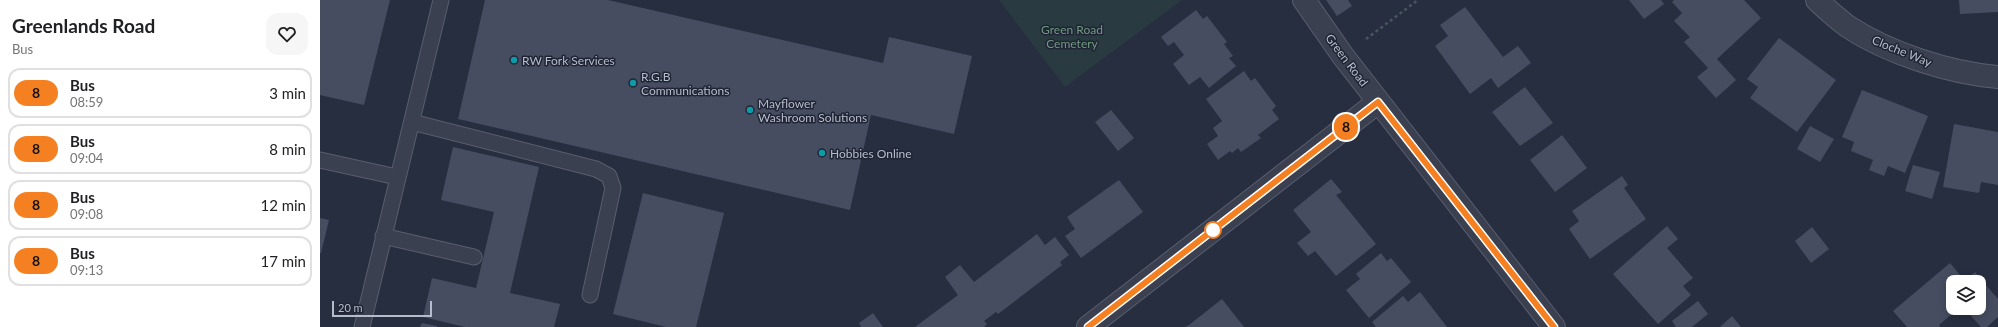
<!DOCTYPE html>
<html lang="en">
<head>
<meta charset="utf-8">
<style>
	:root { --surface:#fff; --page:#f6f6f6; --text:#202124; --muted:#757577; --line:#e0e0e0 }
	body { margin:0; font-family:Lato,sans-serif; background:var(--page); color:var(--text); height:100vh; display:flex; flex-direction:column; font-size:15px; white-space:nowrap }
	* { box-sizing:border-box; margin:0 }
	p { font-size:13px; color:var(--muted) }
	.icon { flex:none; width:22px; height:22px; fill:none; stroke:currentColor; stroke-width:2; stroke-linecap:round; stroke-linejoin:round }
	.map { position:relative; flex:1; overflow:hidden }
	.side { display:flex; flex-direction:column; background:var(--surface); width:320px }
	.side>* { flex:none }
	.badge { padding:0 8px; border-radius:13px; font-size:14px; line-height:26px }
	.tools { position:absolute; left:1626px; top:275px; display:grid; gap:8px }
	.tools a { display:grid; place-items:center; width:40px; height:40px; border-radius:8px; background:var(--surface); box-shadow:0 2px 10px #0003; font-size:20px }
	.scale { position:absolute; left:12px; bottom:10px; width:100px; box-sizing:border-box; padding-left:4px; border:2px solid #b7bcca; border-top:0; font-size:11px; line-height:14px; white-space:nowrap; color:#b7bcca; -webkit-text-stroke:3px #202535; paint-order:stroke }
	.map>.badge { position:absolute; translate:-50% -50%; box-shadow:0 0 0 2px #fff }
	.round { display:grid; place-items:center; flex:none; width:42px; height:42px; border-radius:12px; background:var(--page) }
	.head { display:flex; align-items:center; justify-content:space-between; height:68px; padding:0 12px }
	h1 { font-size:19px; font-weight:700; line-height:30px }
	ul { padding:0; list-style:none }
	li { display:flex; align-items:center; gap:12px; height:50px; margin:0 8px 6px; padding:0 4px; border:2px solid var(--line); border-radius:12px }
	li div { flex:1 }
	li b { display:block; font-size:15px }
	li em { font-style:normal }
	li .badge { min-width:44px; font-weight:700; text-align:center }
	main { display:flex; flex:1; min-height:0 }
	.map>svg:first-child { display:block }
	.green { fill:#293a41 }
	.building { fill:#464d61 }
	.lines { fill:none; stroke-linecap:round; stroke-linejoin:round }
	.service-casing { stroke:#595e6d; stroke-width:17 }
	.minor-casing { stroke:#595e6d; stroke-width:24 }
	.path { stroke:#47575d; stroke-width:2.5; stroke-dasharray:3 3; stroke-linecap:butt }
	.service { stroke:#3b4050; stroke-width:15 }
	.minor { stroke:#3b4050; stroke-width:22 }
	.line-casing { stroke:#fff; stroke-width:9 }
	.line { stroke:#f48021; stroke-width:6 }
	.culture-dot { fill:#0f9aa8; stroke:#202535; stroke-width:1.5 }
	.stop-dot { fill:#fff; stroke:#f48021; stroke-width:2 }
	.labels { text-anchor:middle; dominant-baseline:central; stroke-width:3; stroke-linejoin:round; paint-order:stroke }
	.park-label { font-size:12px; fill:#709a80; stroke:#202535 }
	.street-label { font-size:12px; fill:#b7bcca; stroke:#202535 }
	.poi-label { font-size:12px; fill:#b7bcca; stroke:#202535; text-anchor:start }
</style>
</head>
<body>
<main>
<section class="side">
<div class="head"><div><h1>Greenlands Road</h1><p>Bus</p></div><a class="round"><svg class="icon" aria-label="heart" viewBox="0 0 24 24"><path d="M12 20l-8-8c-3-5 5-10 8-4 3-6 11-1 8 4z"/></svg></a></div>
<ul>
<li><span class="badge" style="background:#f48021;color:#111">8</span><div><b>Bus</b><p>08:59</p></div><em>3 min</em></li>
<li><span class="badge" style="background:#f48021;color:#111">8</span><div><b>Bus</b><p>09:04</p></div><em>8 min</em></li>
<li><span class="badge" style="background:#f48021;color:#111">8</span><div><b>Bus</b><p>09:08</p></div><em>12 min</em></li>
<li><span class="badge" style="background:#f48021;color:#111">8</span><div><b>Bus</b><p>09:13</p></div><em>17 min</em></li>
</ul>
</section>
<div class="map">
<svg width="1678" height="327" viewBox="0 0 1678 327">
	<rect width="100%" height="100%" fill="#272e40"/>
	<!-- green -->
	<polygon class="green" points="679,0 862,0 745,87"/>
	<!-- building -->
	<g class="building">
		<polygon points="0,0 70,0 44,105 0,95"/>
		<polygon points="165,0 288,0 563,63 569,37 652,56 634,134 551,115 530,210 138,119"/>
		<polygon points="1006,0 1028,0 1032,6 1017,16"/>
		<polygon points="1309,0 1341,0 1344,4 1324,19"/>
		<polygon points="1354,0 1424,0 1441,18 1397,59 1416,80 1396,98 1377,77 1388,68 1364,42 1370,37 1354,21 1362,13 1352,2"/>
		<polygon points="1639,0 1678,0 1678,12 1640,14"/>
		<polygon points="1145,7 1183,57 1198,46 1211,63 1178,88 1171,78 1150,94 1115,46 1128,36 1120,25"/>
		<polygon points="876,10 883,19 887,16 907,42 904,44 913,56 909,58 916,66 889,88 880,77 869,85 853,64 864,55 854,42 848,46 841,37"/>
		<polygon points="1459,38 1516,80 1477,132 1430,98 1438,87 1427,79"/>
		<polygon points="924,71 931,81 935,78 956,106 952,110 959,119 938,135 941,138 921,152 918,148 912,153 910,151 898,160 887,144 898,136 893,128 902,121 886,99"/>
		<polygon points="1205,87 1233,123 1200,146 1172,112"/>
		<polygon points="1542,90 1608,116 1585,173 1568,166 1564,176 1549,170 1553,160 1531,151 1534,142 1522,137"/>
		<polygon points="791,110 814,138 798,151 775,122"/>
		<polygon points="1634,124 1678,132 1678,185 1661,182 1659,193 1623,187"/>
		<polygon points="1490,126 1514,139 1500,162 1477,149"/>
		<polygon points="1242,135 1267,168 1235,192 1210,160"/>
		<polygon points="133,147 219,167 190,293 240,304 234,327 145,327 103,317 112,278 156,288 174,212 121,200"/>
		<polygon points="1593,165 1620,172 1612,199 1585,191"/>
		<polygon points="1302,176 1308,185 1304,188 1326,219 1270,259 1249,229 1259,221 1252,211"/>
		<polygon points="1011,179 1022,192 1016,195 1056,244 1016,276 995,251 988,256 977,243 991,232 973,210"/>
		<polygon points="799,180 823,212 761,258 745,236 755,229 747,217"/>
		<polygon points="323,193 404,213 376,327 346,327 293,314"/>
		<polygon points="0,218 9,220 1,253 0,253"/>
		<polygon points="1347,226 1358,239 1347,248 1373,278 1363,286 1371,295 1338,324 1293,274"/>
		<polygon points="1492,227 1509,249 1491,263 1475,241"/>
		<polygon points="717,234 725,245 735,237 749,255 740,262 742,265 678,314 676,312 664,321 667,324 664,327 595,327 638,295 625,277 640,265 654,282"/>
		<polygon points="1061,253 1067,261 1071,258 1091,282 1049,318 1026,290 1040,279 1036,274"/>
		<polygon points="1630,263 1645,281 1655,272 1678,299 1678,317 1667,327 1661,327 1644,308 1659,308 1659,282 1633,282 1633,308 1639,308 1619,325 1620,327 1587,327 1573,311"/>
		<polygon points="1100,292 1127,327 1056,327 1052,322 1083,296 1088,302"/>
		<polygon points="902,299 924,327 865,327 869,325"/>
		<polygon points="1378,301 1388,314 1372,327 1356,327 1352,321"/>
		<polygon points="553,313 563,327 541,327 539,323"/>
		<polygon points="1412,316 1421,327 1400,327"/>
		<polygon points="102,323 117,326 117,327 100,327"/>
	</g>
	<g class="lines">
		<!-- service casing -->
		<g class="service-casing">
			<g id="service">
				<polyline points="92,122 276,169 289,176 293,188 270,295"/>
				<polyline points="0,160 77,177"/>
				<polyline points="63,236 154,257"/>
				<polyline points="42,327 121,0"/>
			</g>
		</g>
		<!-- minor casing -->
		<g class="minor-casing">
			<g id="minor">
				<polyline points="984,0 1023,56 1234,327"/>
				<path d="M1497,0C1506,9 1517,18 1527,26C1568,53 1629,73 1678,77"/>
				<polyline points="768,327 1058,102"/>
			</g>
		</g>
		<!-- path -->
		<polyline class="path" points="1046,39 1098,0"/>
		<!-- service -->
		<use href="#service" class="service"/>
		<!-- minor -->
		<use href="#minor" class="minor"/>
	</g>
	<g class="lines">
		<!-- line casing -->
		<g class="line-casing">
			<polyline id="line" points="768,327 1058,102 1234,327"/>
		</g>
		<!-- line -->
		<use href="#line" class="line"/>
	</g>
	<!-- markers -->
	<g class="culture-dot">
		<circle cx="194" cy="60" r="4"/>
		<circle cx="313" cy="83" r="4"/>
		<circle cx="430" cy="110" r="4"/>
		<circle cx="502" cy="153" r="4"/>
	</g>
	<circle class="stop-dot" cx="893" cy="230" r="8"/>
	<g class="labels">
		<!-- park labels -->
		<g class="park-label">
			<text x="752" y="29">Green Road<tspan x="752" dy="14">Cemetery</tspan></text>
		</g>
		<!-- street labels -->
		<g class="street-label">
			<text transform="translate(1582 51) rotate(22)">Cloche Way</text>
			<text transform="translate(1027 60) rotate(53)">Green Road</text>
		</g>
		<!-- poi labels -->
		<g class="poi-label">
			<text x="202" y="60">RW Fork Services</text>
			<text x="321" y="76">R.G.B<tspan x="321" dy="14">Communications</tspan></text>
			<text x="438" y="103">Mayflower<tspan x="438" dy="14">Washroom Solutions</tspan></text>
			<text x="510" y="153">Hobbies Online</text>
		</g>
	</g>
</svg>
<div class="tools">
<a><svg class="icon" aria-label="layers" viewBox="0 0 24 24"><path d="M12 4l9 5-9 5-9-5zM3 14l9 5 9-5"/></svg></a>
</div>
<div class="scale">20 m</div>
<b class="badge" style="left:1026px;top:127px;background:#f48021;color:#111">8</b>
</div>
</main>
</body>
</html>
